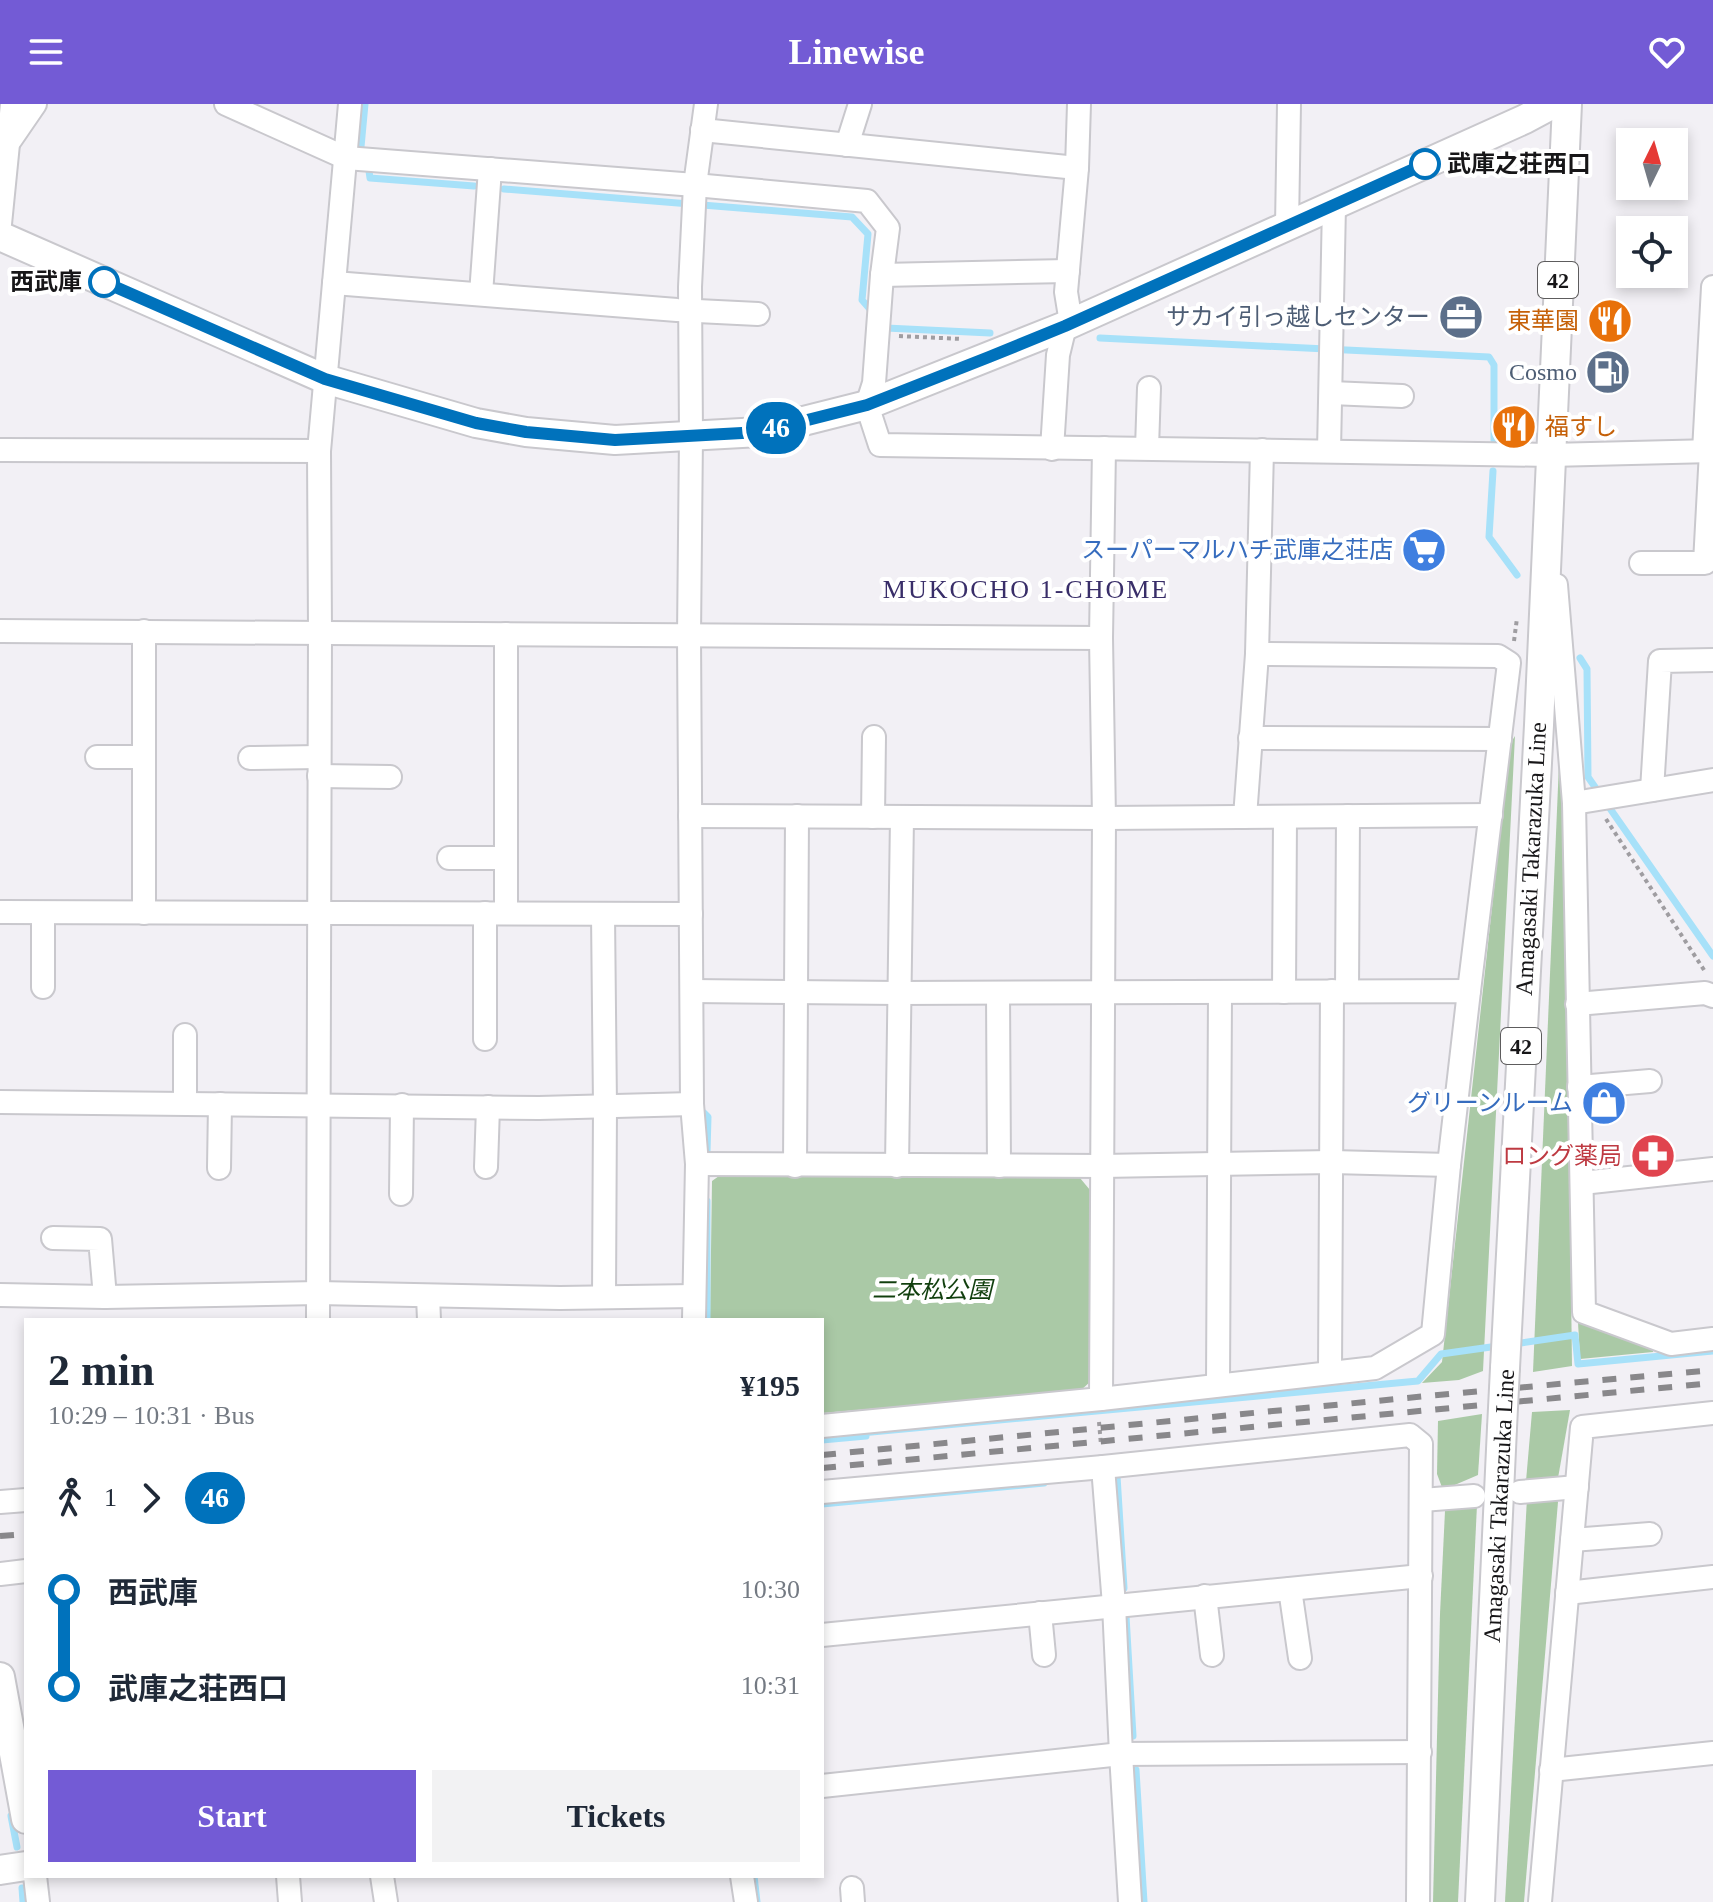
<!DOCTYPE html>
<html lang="en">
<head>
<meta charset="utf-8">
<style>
	:root { --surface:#fff; --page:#f2f2f3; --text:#1f2937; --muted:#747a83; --accent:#735bd5 }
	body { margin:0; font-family:"Times New Roman","Noto Sans JP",serif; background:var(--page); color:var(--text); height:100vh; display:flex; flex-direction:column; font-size:30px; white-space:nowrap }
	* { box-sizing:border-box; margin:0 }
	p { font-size:26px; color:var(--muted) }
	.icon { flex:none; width:44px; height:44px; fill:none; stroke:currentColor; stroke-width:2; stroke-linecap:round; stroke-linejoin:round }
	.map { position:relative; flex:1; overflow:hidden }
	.panel { position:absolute; left:24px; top:1214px; width:800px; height:560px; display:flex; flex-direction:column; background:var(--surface); border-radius:0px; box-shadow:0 4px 12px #0003 }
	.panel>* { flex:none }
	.badge { padding:0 16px; border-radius:26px; font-size:28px; line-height:52px }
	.needle { width:52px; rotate:5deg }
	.fabs { position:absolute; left:1616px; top:24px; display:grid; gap:16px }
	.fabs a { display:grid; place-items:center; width:72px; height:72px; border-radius:0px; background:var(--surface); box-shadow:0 4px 12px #0003; font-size:40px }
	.map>.badge { position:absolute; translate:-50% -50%; box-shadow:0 0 0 4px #fff }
	.legs { display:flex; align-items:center; gap:12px; height:88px; padding:0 24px; font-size:26px }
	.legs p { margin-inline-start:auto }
	.head { display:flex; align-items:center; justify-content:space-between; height:136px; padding:0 24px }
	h1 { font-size:44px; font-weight:800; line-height:60px }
	.primary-button { display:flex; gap:16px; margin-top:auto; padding:16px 24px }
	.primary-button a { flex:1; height:92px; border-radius:0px; background:var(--accent); color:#fff; font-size:32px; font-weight:800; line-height:92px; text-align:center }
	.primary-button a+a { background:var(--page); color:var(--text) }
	ul { padding:0 24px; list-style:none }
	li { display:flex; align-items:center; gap:28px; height:96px; font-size:30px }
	li i { display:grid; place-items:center; width:12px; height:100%; margin:0 10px; background:currentColor }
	li i::after { content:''; width:20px; height:20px; margin:-10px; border:6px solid; border-radius:50%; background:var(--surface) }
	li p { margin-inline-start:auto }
	li:first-child i { background:linear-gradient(#0000 50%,currentColor 0) }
	li:last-child i { background:linear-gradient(currentColor 50%,#0000 0) }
	header { display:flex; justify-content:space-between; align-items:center; height:104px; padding:0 24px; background:var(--accent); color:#fff; font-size:36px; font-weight:800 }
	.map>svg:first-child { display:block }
	.green { fill:#aac9a6 }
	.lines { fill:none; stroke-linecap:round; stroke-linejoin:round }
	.stream { stroke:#a7e1f9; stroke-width:7 }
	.minor-casing { stroke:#c9c8cd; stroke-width:26 }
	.major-casing { stroke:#c9c8cd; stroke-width:32 }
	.path { stroke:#9f9da1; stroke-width:4; stroke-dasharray:4 4; stroke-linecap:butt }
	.minor { stroke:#fff; stroke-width:22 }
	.major { stroke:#fff; stroke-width:28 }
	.rail { stroke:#89888b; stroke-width:6; stroke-dasharray:14 14; stroke-linecap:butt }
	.major-bridge-casing { stroke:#c9c8cd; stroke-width:32; stroke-linecap:butt }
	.major-bridge { stroke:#fff; stroke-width:28 }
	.line-1-casing { stroke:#fff; stroke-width:18 }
	.line-1 { stroke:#0072bc; stroke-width:12 }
	.stop-1-dot { fill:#fff; stroke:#0072bc; stroke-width:4 }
	.labels { text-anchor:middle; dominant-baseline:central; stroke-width:8; stroke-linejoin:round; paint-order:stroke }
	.shield { fill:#fff; stroke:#5d5c5d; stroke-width:2 }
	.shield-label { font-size:22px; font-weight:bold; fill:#171618 }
	.stop-label { font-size:24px; font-weight:bold; fill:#171618; stroke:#fff; text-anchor:start }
	.service-label { font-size:24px; fill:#4e5e75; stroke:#fff; text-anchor:end }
	.food-label { font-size:24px; fill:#c56008; stroke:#fff; text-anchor:end }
	.shop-label { font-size:24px; fill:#366cbe; stroke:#fff; text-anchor:end }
	.street-label { font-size:24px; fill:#171618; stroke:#fff }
	.health-label { font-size:24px; fill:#be3a42; stroke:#fff; text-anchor:end }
	.park-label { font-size:24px; font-style:italic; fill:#113f0e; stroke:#fff }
	.neighbourhood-label { font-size:26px; letter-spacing:2px; fill:#392e69; stroke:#fff }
</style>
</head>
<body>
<header><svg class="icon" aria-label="menu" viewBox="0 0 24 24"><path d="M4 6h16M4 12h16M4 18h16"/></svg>Linewise<svg class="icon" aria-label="heart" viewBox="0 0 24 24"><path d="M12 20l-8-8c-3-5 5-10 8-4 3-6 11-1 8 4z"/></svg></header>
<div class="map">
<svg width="1713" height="1798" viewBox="0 0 1713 1798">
	<rect width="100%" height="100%" fill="#f2f0f5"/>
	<!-- green -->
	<g class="green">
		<polygon points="1515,632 1483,1267 1459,1276 1422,1279 1442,1258 1510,640"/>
		<polygon points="1560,636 1565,702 1572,1262 1533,1268"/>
		<polygon points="719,1072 1080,1074 1090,1086 1091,1277 1080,1287 822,1309 822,1216 710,1216 712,1077"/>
		<polygon points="1578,1218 1653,1245 1653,1248 1580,1255"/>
		<polygon points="1570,1306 1558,1374 1526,1377 1532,1308"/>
		<polygon points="1482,1310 1478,1371 1443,1386 1437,1370 1438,1317"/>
		<polygon points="1553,1392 1558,1398 1524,1798 1505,1798 1527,1394"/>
		<polygon points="1477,1401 1458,1798 1433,1798 1440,1510 1445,1407"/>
	</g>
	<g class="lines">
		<!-- stream -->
		<g class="stream">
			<polyline points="361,43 365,0"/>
			<polyline points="369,67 370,74 474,82"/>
			<polyline points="504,85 852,113 868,130 862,196 875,211"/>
			<polyline points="883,220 886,224 990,229"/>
			<polyline points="1100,234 1489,253 1494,261 1494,336"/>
			<polyline points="1493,367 1489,433 1517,471"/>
			<polyline points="1580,554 1587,565 1588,673 1713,852"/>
			<polyline points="704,1009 708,1013 707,1048"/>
			<polyline points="707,1216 707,1097"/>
			<polyline points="1514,1240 1575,1231 1578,1260 1713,1247"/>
			<polyline points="861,1329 1418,1277 1441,1250 1498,1242"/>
			<polyline points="822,1336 866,1332"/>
			<polyline points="1117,1372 1124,1484"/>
			<polyline points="822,1400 1044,1379"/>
			<polyline points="1126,1512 1133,1632"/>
			<polyline points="1136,1666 1144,1798"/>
			<polyline points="11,1712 17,1743"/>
			<polyline points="754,1772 757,1798"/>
			<polyline points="22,1784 23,1798"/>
		</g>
		<!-- minor casing -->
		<g class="minor-casing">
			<g id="minor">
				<polyline points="226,0 346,54 695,81 867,97 888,124 882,171 1068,167"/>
				<polyline points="702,26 1077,64"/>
				<polyline points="11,35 35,0"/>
				<polyline points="847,41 860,0"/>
				<polyline points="0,120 12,0"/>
				<polyline points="1287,122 1289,0"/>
				<polyline points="882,171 874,279 867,301 880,341 1550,351 1713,347"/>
				<polyline points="334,179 677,206 758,210"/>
				<polyline points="481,190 490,65"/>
				<polyline points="1071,219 1066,188 1077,64 1079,0"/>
				<polyline points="1331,289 1402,292"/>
				<polyline points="1147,344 1149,284"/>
				<polyline points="1052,345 1058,251 1065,222"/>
				<polyline points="0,346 319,347"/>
				<polyline points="1329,347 1334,101"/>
				<polyline points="1704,347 1713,183"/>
				<polyline points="1641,459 1705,459 1711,347"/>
				<polyline points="1556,481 1574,699 1584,1208 1671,1240 1713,1235"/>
				<polyline points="0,527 1101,534"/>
				<polyline points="506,530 506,809"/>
				<polyline points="1257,550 1498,552 1509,559 1469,887"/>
				<polyline points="1250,634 1500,635"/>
				<polyline points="97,653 144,653"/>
				<polyline points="250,654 319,653"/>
				<polyline points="319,672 390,673"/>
				<polyline points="1652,686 1660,557 1713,556"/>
				<polyline points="1574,699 1713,676"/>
				<polyline points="690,712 1104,714 1491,711"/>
				<polyline points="873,713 874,633"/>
				<polyline points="1245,713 1257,550 1262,346"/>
				<polyline points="449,754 506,754"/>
				<polyline points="0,808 691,810"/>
				<polyline points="43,809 43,883"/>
				<polyline points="144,809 144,527"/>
				<polyline points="485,809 485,935"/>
				<polyline points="603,810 605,1002 604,1193"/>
				<polyline points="692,887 899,889 1469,887 1449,1061 1433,1230 1375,1264 1101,1295 822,1322"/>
				<polyline points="1347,887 1348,712"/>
				<polyline points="1284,888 1285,713"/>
				<polyline points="998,889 999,1062"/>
				<polyline points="1577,900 1705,889 1713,892"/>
				<polyline points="1579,983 1650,977"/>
				<polyline points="0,998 539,1004 692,1000"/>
				<polyline points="185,999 185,931"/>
				<polyline points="697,1060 1102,1062 1332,1058 1449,1061"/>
				<polyline points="795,1062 797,712"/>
				<polyline points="897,1062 902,713"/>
				<polyline points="486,1063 488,1003"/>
				<polyline points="219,1064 220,1000"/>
				<polyline points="1582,1079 1713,1065"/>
				<polyline points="401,1090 402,1001"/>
				<polyline points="53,1134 100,1135 105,1193"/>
				<polyline points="0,1191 105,1193 318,1189 560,1194 694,1192"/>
				<polyline points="428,1192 429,1216"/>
				<polyline points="318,1216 320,528 319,347 350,0"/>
				<polyline points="694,1216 697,1060 692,1000 689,532 691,332 690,183 695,81 706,0"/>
				<polyline points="1330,1268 1332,887"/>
				<polyline points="1218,1281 1220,889"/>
				<polyline points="1101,1295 1104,714 1101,534 1104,344"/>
				<polyline points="1103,1363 1114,1501 1121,1650 1420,1648"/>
				<polyline points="822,1388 1103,1363 1410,1331 1421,1340 1418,1798"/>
				<polyline points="1520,1388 1577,1383"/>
				<polyline points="1422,1396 1474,1392"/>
				<polyline points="0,1398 26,1396"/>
				<polyline points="1572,1436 1650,1430"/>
				<polyline points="0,1470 26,1467"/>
				<polyline points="1290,1485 1300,1554"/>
				<polyline points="1567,1489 1713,1473"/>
				<polyline points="1205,1492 1212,1551"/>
				<polyline points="1040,1509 1044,1551"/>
				<polyline points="822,1531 1421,1472"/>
				<polyline points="1551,1666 1713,1649"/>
				<polyline points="822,1682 1121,1650 1130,1798"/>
				<polyline points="35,1772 38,1798"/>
				<polyline points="288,1772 290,1798"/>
				<polyline points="382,1772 386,1798"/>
				<polyline points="742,1772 746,1798"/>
				<polyline points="852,1784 853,1798"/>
				<polyline points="1540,1798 1582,1323 1713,1309"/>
			</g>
		</g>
		<!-- major casing -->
		<g class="major-casing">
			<g id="major">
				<polyline points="0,132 325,275 476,319 526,328 615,336 760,328 867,301 1065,222 1525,15 1553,0"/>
				<polyline points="1505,1264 1539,621 1567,0"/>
				<polyline points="0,1573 26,1715"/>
				<polyline points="0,1766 26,1762"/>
				<polyline points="1480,1798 1502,1324"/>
			</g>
		</g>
		<!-- path -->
		<g class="path">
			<polyline points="899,232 962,235"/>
			<polyline points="1514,537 1517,514"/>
			<polyline points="1606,715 1706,869"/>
			<polyline points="1099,1318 1101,1341"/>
		</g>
		<!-- minor -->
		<use href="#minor" class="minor"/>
		<!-- major -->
		<use href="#major" class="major"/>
		<!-- rail -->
		<g class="rail">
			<polyline points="822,1351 1427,1292 1713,1266"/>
			<polyline points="822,1364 1713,1279"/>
			<polyline points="0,1432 26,1430"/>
		</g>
		<!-- major-bridge casing -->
		<g class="major-bridge-casing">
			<polyline id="major-bridge" points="1502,1324 1505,1264"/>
		</g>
		<!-- major-bridge -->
		<use href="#major-bridge" class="major-bridge"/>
	</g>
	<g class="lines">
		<!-- line-1 casing -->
		<g class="line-1-casing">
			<polyline id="line-1" points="104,178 325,275 476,319 526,328 615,336 760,328 867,301 989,253 1065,222 1425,60"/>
		</g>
		<!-- line-1 -->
		<use href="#line-1" class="line-1"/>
	</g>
	<!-- icons -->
	<defs>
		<g id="office-disc" transform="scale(2.3)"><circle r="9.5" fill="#5c6f8a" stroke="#fff"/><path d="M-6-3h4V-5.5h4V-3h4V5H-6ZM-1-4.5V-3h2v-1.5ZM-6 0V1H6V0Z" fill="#fff"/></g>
		<g id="restaurant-disc" transform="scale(2.3)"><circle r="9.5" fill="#e8710a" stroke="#fff"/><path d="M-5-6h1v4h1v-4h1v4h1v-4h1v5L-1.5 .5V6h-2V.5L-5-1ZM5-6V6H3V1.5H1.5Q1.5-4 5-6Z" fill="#fff"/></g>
		<g id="fuel-disc" transform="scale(2.3)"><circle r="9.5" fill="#5c6f8a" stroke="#fff"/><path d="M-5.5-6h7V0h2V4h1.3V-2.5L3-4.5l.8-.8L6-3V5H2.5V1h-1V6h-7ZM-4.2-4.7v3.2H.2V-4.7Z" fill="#fff"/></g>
		<g id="supermarket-disc" transform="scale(2.3)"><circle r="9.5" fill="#3f7fe0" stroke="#fff"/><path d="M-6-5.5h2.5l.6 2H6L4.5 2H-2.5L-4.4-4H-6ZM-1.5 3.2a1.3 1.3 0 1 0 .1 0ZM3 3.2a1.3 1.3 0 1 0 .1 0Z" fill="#fff"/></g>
		<g id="shop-disc" transform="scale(2.3)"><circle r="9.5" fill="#3f7fe0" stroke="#fff"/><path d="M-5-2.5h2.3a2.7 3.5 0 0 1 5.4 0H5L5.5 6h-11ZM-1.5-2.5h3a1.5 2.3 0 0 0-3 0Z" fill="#fff"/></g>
		<g id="pharmacy-disc" transform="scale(2.3)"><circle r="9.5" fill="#e0444e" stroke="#fff"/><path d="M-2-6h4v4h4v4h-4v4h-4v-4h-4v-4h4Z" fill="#fff"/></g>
	</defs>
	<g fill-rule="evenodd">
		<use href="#office-disc" x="1461" y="213"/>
		<use href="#restaurant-disc" x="1610" y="217"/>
		<use href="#fuel-disc" x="1608" y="268"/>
		<use href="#restaurant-disc" x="1514" y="323"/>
		<use href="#supermarket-disc" x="1424" y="446"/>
		<use href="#shop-disc" x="1604" y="999"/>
		<use href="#pharmacy-disc" x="1653" y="1052"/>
	</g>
	<!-- markers -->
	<g class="stop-1-dot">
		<circle cx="1425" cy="60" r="14"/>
		<circle cx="104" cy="178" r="14"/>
	</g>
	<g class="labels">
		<!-- shield labels -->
		<g class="shield">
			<rect x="1538" y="158" width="40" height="36" rx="6"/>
			<rect x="1501" y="924" width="40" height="36" rx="6"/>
		</g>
		<g class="shield-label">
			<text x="1558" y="176">42</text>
			<text x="1521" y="942">42</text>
		</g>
		<!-- stop labels -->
		<g class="stop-label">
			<text x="1447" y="60">武庫之荘西口</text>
			<text x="82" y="178" text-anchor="end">西武庫</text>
		</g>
		<!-- service labels -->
		<g class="service-label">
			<text x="1430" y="213">サカイ引っ越しセンター</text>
			<text x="1577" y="268">Cosmo</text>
		</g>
		<!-- food labels -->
		<g class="food-label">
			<text x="1579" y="217">東華園</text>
			<text x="1545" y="323" text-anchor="start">福すし</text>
		</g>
		<!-- shop labels -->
		<g class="shop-label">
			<text x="1393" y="446">スーパーマルハチ武庫之荘店</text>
			<text x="1573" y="999">グリーンルーム</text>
		</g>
		<!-- street labels -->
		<g class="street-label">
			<text transform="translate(1531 755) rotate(-87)">Amagasaki Takarazuka Line</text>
			<text transform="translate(1499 1402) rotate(-87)">Amagasaki Takarazuka Line</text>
		</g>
		<!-- health labels -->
		<g class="health-label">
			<text x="1622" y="1052">ロング薬局</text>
		</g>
		<!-- park labels -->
		<g class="park-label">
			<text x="932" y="1186">二本松公園</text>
		</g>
		<!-- neighbourhood labels -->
		<g class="neighbourhood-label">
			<text x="1026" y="485">MUKOCHO 1-CHOME</text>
		</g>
	</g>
</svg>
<div class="fabs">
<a><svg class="needle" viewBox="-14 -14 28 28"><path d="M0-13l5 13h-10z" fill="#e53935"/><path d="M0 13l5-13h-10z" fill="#747a83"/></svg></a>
<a><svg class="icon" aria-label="locate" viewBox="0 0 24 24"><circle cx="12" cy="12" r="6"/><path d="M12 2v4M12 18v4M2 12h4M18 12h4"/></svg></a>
</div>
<b class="badge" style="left:776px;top:324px;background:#0072bc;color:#fff">46</b>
<section class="panel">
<div class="head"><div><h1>2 min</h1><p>10:29 – 10:31 · Bus</p></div><b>¥195</b></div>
<div class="legs"><svg class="icon" aria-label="walk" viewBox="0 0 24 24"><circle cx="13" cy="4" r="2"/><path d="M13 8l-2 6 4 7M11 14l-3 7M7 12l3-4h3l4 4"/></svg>1<svg class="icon" aria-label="forward" viewBox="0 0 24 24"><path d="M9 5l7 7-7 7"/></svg><b class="badge" style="background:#0072bc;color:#fff">46</b></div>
<ul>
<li><i style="color:#0072bc"></i><b>西武庫</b><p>10:30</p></li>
<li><i style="color:#0072bc"></i><b>武庫之荘西口</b><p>10:31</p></li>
</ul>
<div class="primary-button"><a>Start</a><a>Tickets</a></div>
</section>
</div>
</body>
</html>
